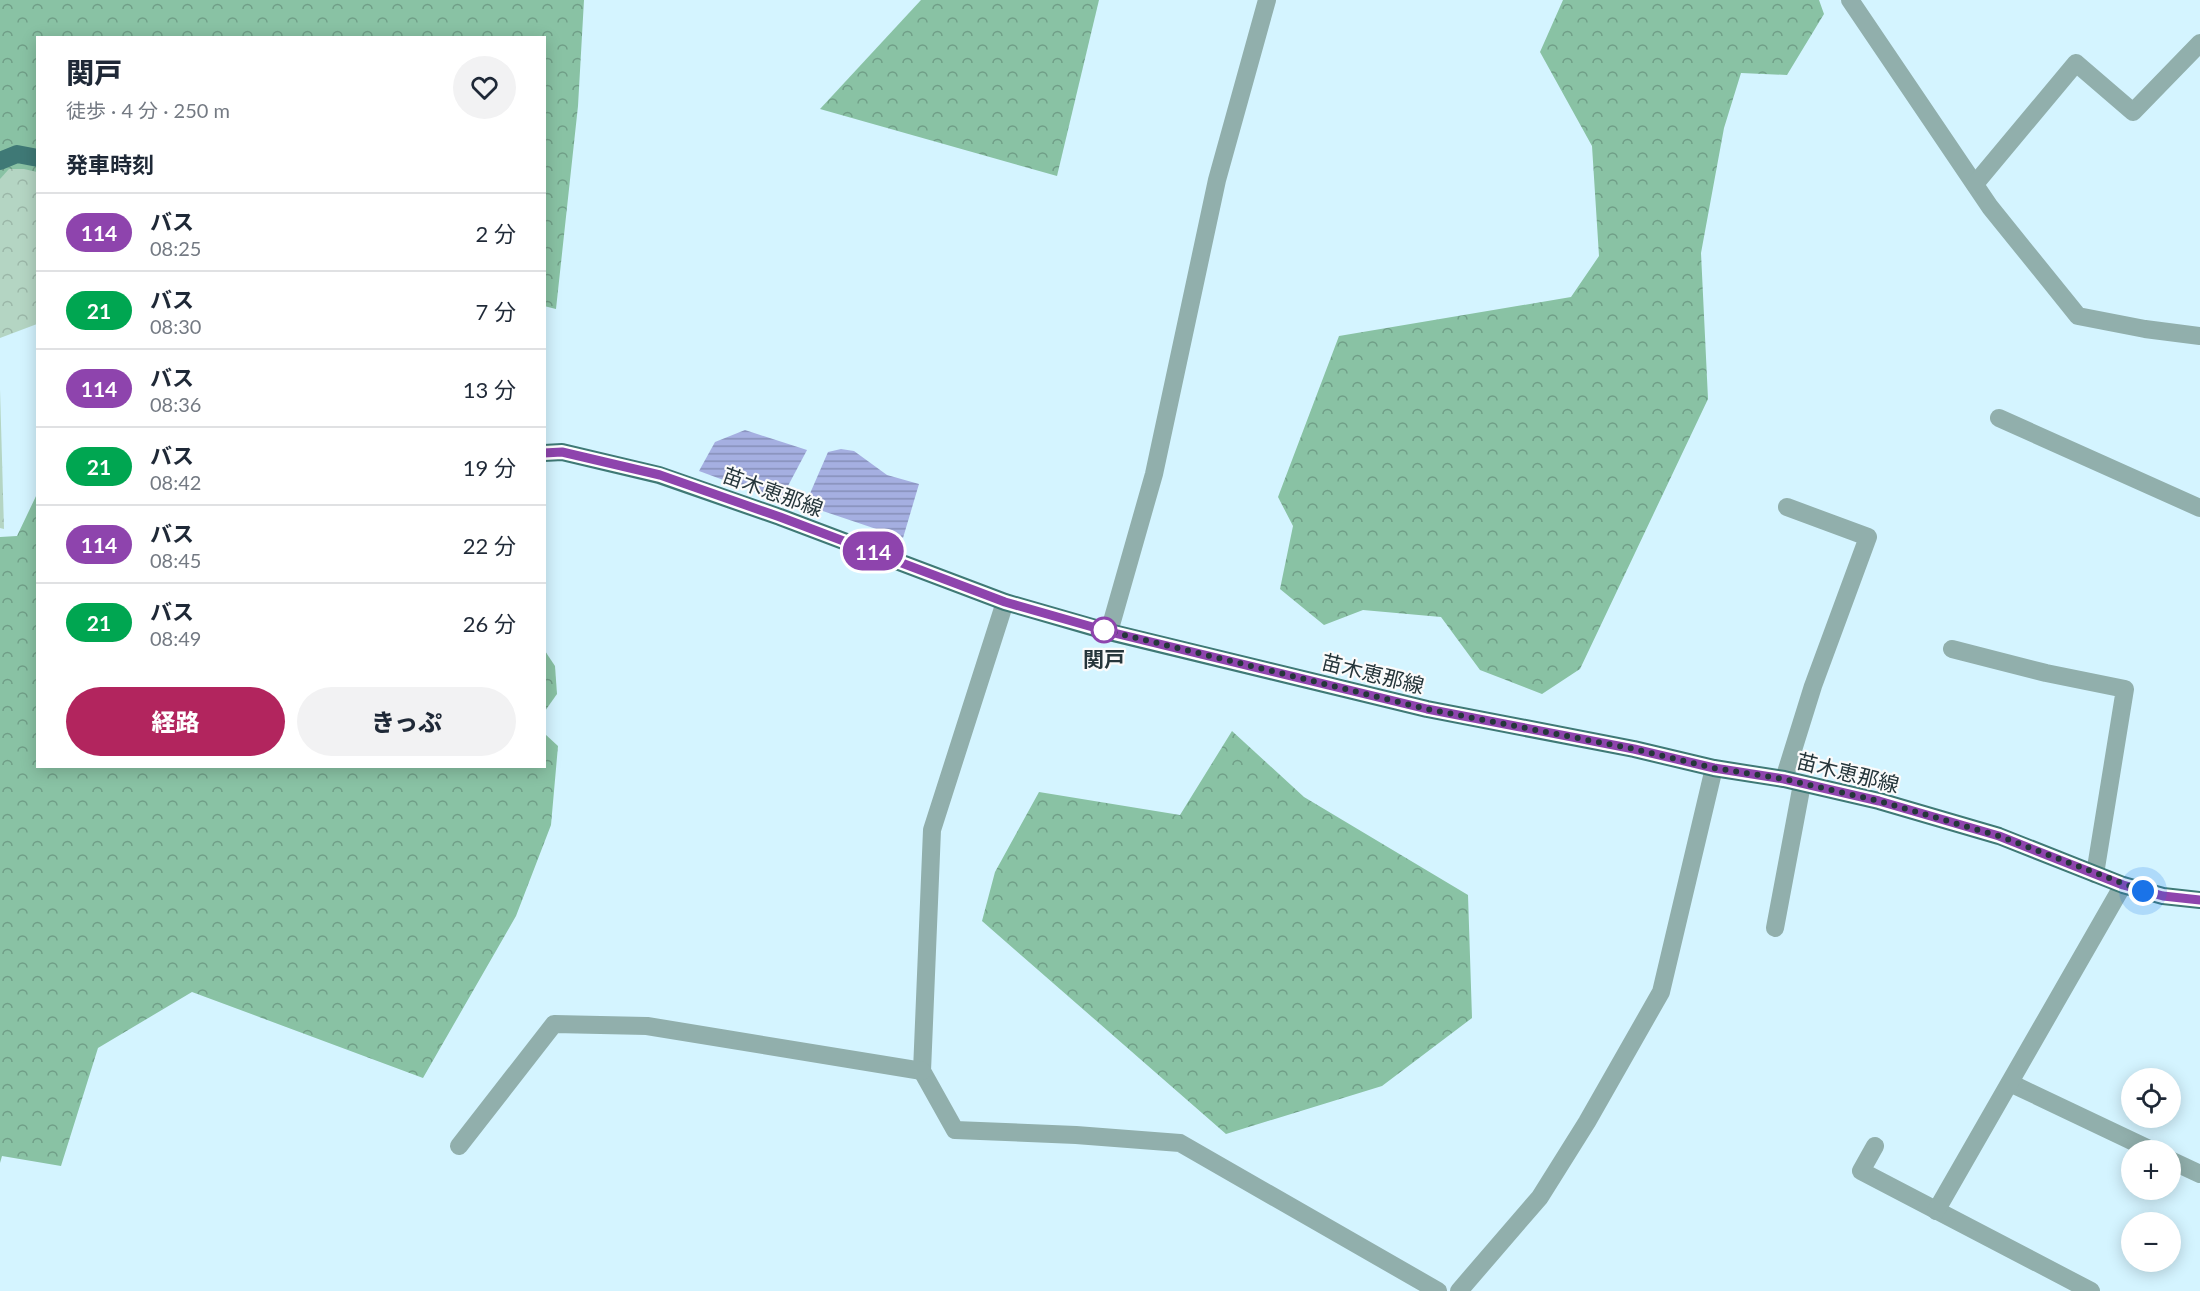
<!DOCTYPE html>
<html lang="ja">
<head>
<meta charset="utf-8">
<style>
	:root { --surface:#fff; --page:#f2f2f3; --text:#1f2937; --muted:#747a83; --line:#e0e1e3; --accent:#b2255e }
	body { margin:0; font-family:Lato,"Noto Sans JP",sans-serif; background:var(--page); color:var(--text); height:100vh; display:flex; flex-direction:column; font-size:22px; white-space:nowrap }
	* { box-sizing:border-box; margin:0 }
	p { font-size:20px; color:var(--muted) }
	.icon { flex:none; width:33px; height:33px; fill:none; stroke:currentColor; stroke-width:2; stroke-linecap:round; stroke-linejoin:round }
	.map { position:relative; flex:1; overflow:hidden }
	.panel { position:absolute; left:36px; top:36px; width:510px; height:732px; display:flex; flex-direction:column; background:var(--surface); border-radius:0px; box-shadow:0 3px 15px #0003 }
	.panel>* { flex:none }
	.badge { padding:0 12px; border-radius:20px; font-size:21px; line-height:39px }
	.tools { position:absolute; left:2121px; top:1068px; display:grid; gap:12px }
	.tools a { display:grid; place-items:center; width:60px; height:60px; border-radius:50%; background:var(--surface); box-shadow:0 3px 15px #0003; font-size:30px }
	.you { position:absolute; width:30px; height:30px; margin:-15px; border:4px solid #fff; border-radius:50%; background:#1a73e8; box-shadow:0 0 0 9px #1a73e833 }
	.map>.badge { position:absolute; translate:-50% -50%; box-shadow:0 0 0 3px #fff }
	h2 { padding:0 30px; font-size:22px; line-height:54px }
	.round { display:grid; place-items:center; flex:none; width:63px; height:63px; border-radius:32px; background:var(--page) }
	.overview { display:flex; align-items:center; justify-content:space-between; height:102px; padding:0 30px }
	h1 { font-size:28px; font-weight:800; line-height:45px }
	.action { display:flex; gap:12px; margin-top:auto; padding:12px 30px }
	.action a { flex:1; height:69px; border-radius:36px; background:var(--accent); color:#fff; font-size:24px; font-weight:800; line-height:69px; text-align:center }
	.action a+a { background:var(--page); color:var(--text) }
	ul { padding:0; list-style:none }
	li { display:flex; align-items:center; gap:18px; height:78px; padding:0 30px; border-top:2px solid var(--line) }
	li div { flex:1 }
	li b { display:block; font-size:22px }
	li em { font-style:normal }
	li .badge { min-width:66px; font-weight:700; text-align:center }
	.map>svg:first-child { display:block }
	.forest { fill:url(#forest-crowns) }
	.park { fill:url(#park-crowns) }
	.water { fill:url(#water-rules) }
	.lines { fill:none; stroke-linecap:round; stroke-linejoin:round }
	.minor { stroke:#91afac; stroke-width:18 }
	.major { stroke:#3f7976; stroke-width:18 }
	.line-casing { stroke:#fff; stroke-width:14 }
	.line { stroke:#8e44ad; stroke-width:9 }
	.walk { stroke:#26363b; stroke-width:6; stroke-dasharray:0 10.8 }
	.stop-dot { fill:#fff; stroke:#8e44ad; stroke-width:3 }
	.labels { text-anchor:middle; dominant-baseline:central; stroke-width:4.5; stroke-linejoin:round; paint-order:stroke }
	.street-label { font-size:21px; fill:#26363b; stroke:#fbfbfb }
	.stop-label { font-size:21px; font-weight:bold; fill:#26363b; stroke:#fbfbfb }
</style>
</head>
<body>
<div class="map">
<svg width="2200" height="1291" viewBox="0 0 2200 1291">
	<defs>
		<pattern id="forest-crowns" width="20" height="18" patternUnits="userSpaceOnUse" patternTransform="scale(1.5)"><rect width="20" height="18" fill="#89c2a4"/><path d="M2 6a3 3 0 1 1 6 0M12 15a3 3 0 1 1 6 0" fill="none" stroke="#709e87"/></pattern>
		<pattern id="park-crowns" width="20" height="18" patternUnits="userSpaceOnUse" patternTransform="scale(1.5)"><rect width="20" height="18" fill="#b4d5c3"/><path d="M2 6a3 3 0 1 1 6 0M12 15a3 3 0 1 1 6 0" fill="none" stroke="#9bb7a8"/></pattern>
		<pattern id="water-rules" width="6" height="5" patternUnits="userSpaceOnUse" patternTransform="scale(1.5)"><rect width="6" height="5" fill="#a5afe1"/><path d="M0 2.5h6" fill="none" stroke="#868fb8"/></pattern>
	</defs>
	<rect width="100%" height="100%" fill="#d4f4ff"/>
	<!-- forest -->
	<g class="forest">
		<polygon points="0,0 584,0 578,106 556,309 544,306 544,38 38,38 37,288 0,305"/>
		<polygon points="921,0 1099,0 1057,176 820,109"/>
		<polygon points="1563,0 1819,0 1824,14 1787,75 1741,73 1724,128 1701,253 1708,399 1580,669 1542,694 1480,670 1441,617 1363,610 1324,625 1280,589 1293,526 1278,497 1339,336 1571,297 1599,256 1592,146 1540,52"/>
		<polygon points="37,494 38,766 544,766 545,734 558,746 551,825 516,916 423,1078 192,992 98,1048 61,1166 2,1156 0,1163 0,537 17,536"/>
		<polygon points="545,651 555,666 557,694 545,711"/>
		<polygon points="1232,731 1304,797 1468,895 1472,1018 1382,1086 1226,1134 982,921 995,872 1039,792 1180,815"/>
	</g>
	<!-- park -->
	<g class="park">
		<polygon points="9,169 24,169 37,172 37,324 0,338 0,179"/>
		<polygon points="0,389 4,529 0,528"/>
	</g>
	<!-- water -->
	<g class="water">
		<polygon points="745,430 807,450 780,501 699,471 715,442"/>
		<polygon points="841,449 854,451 887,475 919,484 903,538 805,505 828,452"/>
	</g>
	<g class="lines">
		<!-- minor -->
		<g class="minor">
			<polyline points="1850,0 1990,207 2078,316 2145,329 2200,336"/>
			<polyline points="1975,184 2076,63 2133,112 2200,43"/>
			<polyline points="1999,418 2200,508"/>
			<polyline points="1005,602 932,830 922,1071 955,1130 1076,1135 1180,1143 1438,1291"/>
			<polyline points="1109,632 1154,474 1217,180 1267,0"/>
			<polyline points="1952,649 2046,673 2125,689 2095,874"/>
			<polyline points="1784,779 1813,686 1868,537 1787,507"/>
			<polyline points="1775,928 1802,784"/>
			<polyline points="2010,1083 2151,1150"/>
			<polyline points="459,1146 554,1024 647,1026 922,1071"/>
			<polyline points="1875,1146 1861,1171 2091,1291"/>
			<polyline points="2170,1160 2200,1174"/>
			<polyline points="1936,1211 2123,885"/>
			<polyline points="1459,1291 1540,1197 1587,1122 1661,992 1714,768"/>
		</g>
		<!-- major -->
		<g class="major">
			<polyline points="0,161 17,154 38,158"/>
			<polyline points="544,453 562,452 659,475 780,517 1005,602 1109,632 1427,709 1634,749 1714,768 1784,779 1879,801 1999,836 2123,885 2163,896 2200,900"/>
		</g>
	</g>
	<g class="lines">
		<!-- line casing -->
		<g class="line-casing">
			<polyline id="line" points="544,453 562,452 660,475 780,517 1005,602 1110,632 1427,709 1634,749 1714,768 1784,779 1879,801 1999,836 2123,885 2163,896 2200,900"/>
		</g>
		<!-- line -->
		<use href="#line" class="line"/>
		<!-- walk -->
		<polyline class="walk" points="1104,630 1427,709 1634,749 1714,768 1784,779 1879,801 1999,836 2143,891"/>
	</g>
	<!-- markers -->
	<circle class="stop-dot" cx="1104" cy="630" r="12"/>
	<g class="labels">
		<!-- street labels -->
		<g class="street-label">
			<text transform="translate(773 491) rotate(20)">苗木恵那線</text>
			<text transform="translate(1373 673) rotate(14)">苗木恵那線</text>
			<text transform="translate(1848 772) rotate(14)">苗木恵那線</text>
		</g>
		<!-- stop labels -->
		<g class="stop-label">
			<text x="1104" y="658">関戸</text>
		</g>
	</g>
</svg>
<div class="tools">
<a><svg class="icon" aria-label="locate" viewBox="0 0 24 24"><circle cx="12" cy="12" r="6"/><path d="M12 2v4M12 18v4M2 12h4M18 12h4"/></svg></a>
<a>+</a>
<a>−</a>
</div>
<div class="you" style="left:2143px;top:891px"></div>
<b class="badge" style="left:873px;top:551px;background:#8e44ad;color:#fff">114</b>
<section class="panel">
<div class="overview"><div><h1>関戸</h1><p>徒歩 · 4 分 · 250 m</p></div><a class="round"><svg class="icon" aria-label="heart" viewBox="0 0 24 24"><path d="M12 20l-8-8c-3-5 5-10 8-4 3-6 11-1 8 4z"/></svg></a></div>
<h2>発車時刻</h2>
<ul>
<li><span class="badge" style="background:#8e44ad;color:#fff">114</span><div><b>バス</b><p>08:25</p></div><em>2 分</em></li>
<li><span class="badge" style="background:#00a651;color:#fff">21</span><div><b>バス</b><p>08:30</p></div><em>7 分</em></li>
<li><span class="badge" style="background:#8e44ad;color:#fff">114</span><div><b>バス</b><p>08:36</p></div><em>13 分</em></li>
<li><span class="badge" style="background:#00a651;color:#fff">21</span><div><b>バス</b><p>08:42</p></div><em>19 分</em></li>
<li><span class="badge" style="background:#8e44ad;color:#fff">114</span><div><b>バス</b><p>08:45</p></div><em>22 分</em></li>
<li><span class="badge" style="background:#00a651;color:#fff">21</span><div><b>バス</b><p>08:49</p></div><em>26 分</em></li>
</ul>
<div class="action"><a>経路</a><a>きっぷ</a></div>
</section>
</div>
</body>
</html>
